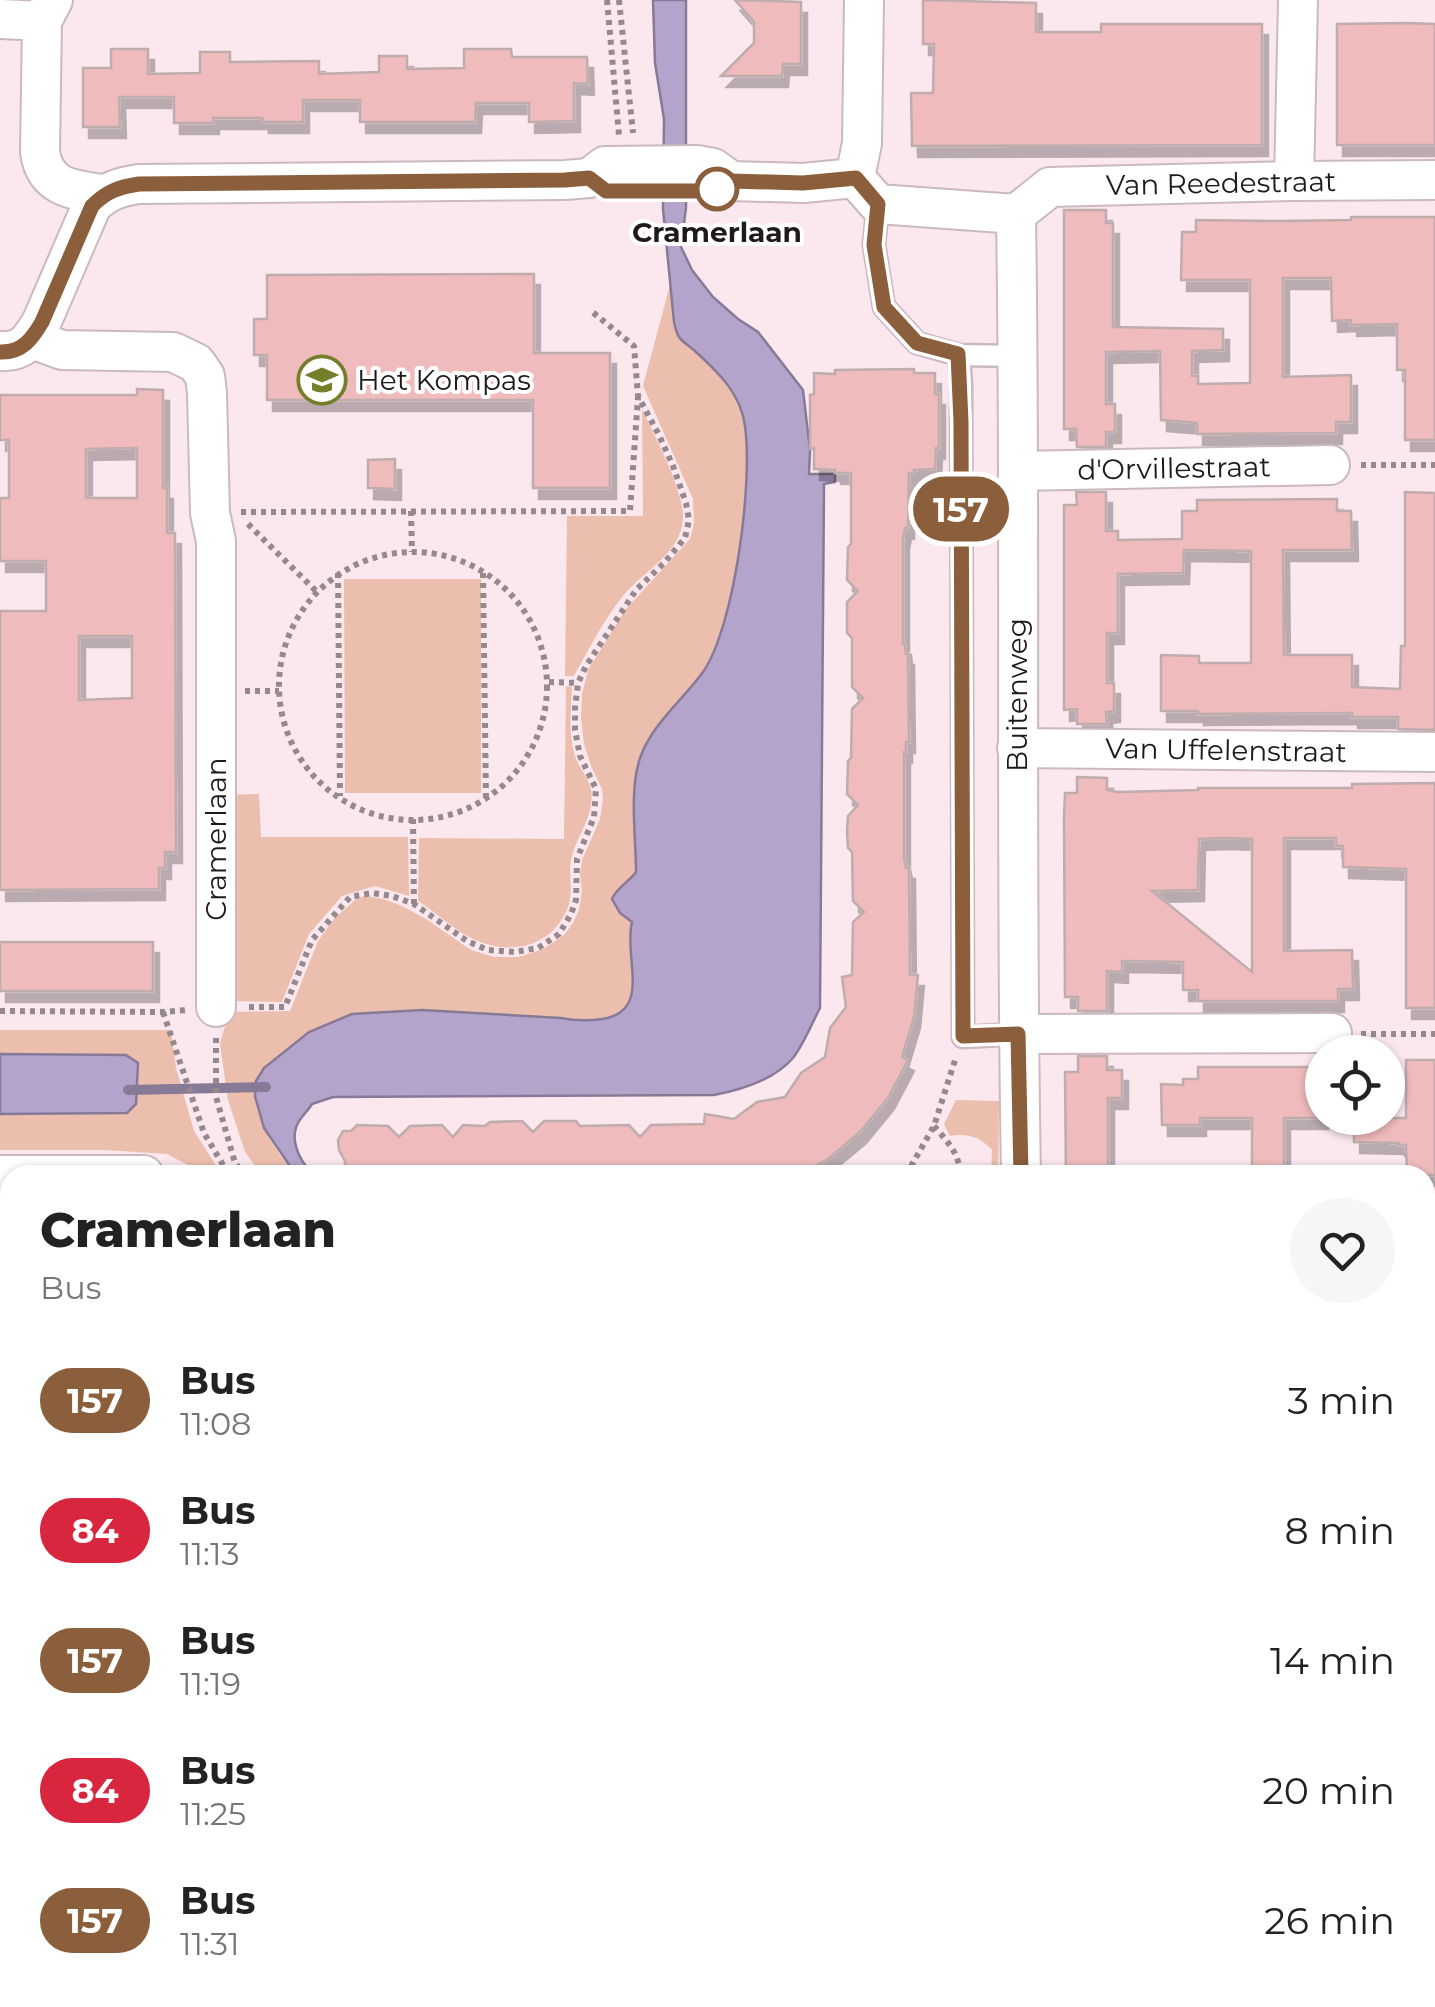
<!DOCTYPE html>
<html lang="en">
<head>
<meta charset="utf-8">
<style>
	:root { --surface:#fff; --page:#f6f6f6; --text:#222; --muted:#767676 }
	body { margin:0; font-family:Montserrat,sans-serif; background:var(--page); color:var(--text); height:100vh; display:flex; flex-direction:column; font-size:38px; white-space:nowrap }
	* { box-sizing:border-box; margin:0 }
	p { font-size:32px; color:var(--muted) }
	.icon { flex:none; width:55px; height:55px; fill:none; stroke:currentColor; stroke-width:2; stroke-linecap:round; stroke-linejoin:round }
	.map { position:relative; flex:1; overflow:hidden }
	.details { position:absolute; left:0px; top:1165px; width:1435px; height:842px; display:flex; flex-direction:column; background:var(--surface); border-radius:30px 30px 0 0; box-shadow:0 2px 8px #0004 }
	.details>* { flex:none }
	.badge { padding:0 20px; border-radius:32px; font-size:35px; line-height:65px }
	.tools { position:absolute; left:1305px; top:1035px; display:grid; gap:20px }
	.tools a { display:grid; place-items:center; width:100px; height:100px; border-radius:50%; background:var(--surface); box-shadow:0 2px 8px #0004; font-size:50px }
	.map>.badge { position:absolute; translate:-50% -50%; box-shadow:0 0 0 5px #fff }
	.round { display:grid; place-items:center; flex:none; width:105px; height:105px; border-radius:52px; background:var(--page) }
	.overview { display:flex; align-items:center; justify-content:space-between; height:170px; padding:0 40px }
	h1 { font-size:48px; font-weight:800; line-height:75px }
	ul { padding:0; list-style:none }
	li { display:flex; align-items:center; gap:30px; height:130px; padding:0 40px }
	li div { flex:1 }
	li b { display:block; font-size:38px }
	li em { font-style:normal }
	li .badge { min-width:110px; font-weight:700; text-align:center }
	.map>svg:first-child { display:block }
	.green { fill:#ecbead }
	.water { fill:#b4a4cc; stroke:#877a97; stroke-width:2.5 }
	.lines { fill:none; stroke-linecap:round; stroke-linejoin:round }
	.stream { stroke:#877a97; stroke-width:10 }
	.building { fill:#efbbbc; stroke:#bfacad; stroke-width:2.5; fill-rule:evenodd; filter:url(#shadow) }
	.lane-casing { stroke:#cbb9c0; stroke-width:25 }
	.street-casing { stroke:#cbb9c0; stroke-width:42 }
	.primary-casing { stroke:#9e6f9c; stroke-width:60 }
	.path { stroke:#96898e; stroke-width:6; stroke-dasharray:5 5; stroke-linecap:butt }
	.lane { stroke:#fff; stroke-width:20 }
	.street { stroke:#fff; stroke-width:38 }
	.primary { stroke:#eec4ed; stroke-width:55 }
	.line-casing { stroke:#fff; stroke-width:22 }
	.line { stroke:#8b5e3c; stroke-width:15 }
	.stop-dot { fill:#fff; stroke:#8b5e3c; stroke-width:5 }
	.labels { text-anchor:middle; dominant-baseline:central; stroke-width:8; stroke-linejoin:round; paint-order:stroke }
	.street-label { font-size:28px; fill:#1f191b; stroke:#fff }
	.stop-label { font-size:28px; font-weight:bold; fill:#1f191b; stroke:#fff }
	.poi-label { font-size:28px; fill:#1f191b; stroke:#fff; text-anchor:start }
</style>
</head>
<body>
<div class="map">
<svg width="1435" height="2007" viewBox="0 0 1435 2007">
	<defs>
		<filter id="shadow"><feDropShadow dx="6" dy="11" stdDeviation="0" flood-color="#0004"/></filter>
	</defs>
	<rect width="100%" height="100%" fill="#fbe8ef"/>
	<!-- green -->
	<g class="green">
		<path d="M671,281L674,322L679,337L721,375L735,394L741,410L745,425L747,458L744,516L736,574L721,630L705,670L652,734L635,777L636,872L628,883L615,891L633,922C623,956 653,1012 602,1019C587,1021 576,1021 561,1018L422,1010L353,1014L256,1081C253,1116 273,1149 296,1175H262L245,1152L228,1100L220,1044L229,1012L290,1011L318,941L334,919L355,900L364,896L384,899L402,906L426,919L471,950L494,957H519L543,949L564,935L573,923L579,910L582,890L580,874L582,860L600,819L603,800L602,789L591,766L584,744L581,717L582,694L588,670L626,609L690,539L694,523L693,499L643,386Z"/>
		<path d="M642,409C654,434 684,491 683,518C682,553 642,572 623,596C603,621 589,649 574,676H565L567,516H643Z"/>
		<polygon points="344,579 481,579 481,793 345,793"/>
		<path d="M566,686L572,687C571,710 568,733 575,756C579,768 589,778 591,790C595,815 578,834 572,856C567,874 575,892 567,910C549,950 506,956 469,937C451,927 435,912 418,901L419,838L564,839Z"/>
		<polygon points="259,794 261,837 408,837 409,896 375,886 342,896 309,934 282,1002 228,1001 228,795"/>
		<polygon points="0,1030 171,1030 176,1068 194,1131 222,1175 206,1175 167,1154 105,1150 0,1150 0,1114 127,1113 126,1055 0,1054"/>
		<path d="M956,1100L999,1101L998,1175H991L992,1150C980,1137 968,1133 950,1136L944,1124Z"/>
		<polygon points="1425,1788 1435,1789 1435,2007 772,2007 772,1998 1425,1998"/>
		<polygon points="0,1933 10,1933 10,1998 218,1998 225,2007 0,2007"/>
		<polygon points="266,1998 677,1998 679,2007 273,2007"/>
	</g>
	<!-- water -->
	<g class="water">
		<path d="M653,0H686V208L681,247L692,270L713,297L738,319L758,332L803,390L810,450L809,474H835V482L824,484L820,1008C812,1023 804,1044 793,1058C774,1080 741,1090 714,1095L333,1097L312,1104C309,1109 305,1113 302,1117C286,1136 299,1161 314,1175H296L264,1128L255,1096L256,1081L264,1068L309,1032L352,1014L422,1010L561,1018C576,1021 587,1021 602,1019C653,1012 623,956 632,922L620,913L612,899C616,888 629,882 636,872C636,837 629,791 640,758C652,724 682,701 703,672C735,625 753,483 745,426C741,394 719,373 696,352C691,347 682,342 679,337C676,332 675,327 674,322L663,209L664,119L655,63Z"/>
		<polygon points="0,1054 126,1055 138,1063 136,1104 127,1113 0,1114"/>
	</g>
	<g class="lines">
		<!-- stream -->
		<g class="stream">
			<polyline points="128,1090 266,1087"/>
			<polyline points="0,1517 10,1516"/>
		</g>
	</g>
	<!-- building -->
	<g class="building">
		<polygon points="735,0 801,2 801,64 783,64 782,76 721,76 754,43 754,22"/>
		<polygon points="923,0 1036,3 1036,32 1101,32 1101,24 1262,24 1262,145 912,146 911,93 933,93 934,44 923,44"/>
		<polygon points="1407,23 1435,24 1435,145 1337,145 1337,24"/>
		<polygon points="111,49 148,49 148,74 200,73 200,52 230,52 230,62 319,61 319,74 379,72 379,56 407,56 407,69 464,68 464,49 511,49 512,57 587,57 588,84 574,83 574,121 529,122 529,103 476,103 475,122 360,122 360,100 303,100 303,122 263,122 262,118 213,118 213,123 174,123 174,97 119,97 120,127 83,127 83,68 111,68"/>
		<polygon points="1064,210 1106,210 1106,223 1113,223 1113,327 1223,329 1223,350 1192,351 1192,376 1198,376 1198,384 1250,383 1250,280 1181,280 1182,232 1196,232 1196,220 1281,221 1351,220 1351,217 1435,217 1435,440 1405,440 1405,370 1397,370 1397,324 1351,325 1351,320 1332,321 1331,278 1283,278 1283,377 1351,375 1351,422 1336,422 1336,433 1197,434 1197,423 1161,420 1160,351 1106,352 1106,404 1115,404 1115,432 1106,432 1106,447 1077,447 1076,429 1064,429"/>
		<polygon points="534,274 534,353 610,353 610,488 533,488 533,400 267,400 267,355 254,355 254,319 267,319 267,275"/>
		<polygon points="914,369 914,373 935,373 935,394 939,394 939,448 936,448 935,469 914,470 914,473 909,473 908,528 905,528 903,538 903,644 905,644 906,654 908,654 909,742 906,742 906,752 904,752 904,858 906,868 909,868 910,975 918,975 914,1017 902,1057 908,1060 888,1098 860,1132 828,1159 798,1175 345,1175 345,1161 339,1150 338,1140 343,1131 351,1131 357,1125 388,1126 399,1137 410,1126 442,1125 453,1137 463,1125 485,1126 490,1122 522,1121 533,1132 544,1121 576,1121 580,1126 629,1125 640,1137 651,1125 704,1124 705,1114 734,1119 757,1102 785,1097 801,1073 825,1057 830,1028 846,1007 842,977 852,975 853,922 864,912 853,901 852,852 848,848 847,831 848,816 858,805 847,794 848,761 851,758 852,709 863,698 852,687 852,638 847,633 847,602 858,591 847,580 848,547 851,544 851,473 835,473 835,470 814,469 814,448 810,449 810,395 814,394 814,373 835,374 835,370"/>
		<path d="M137,389L163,390V488H167V533H175L176,852H165V868H159V889L0,890V611H46V561H0V498H9V440H0V395H137ZM137,448V498H86V449ZM79,636H132V698L79,700Z"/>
		<polygon points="395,459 395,489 368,488 368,460"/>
		<polygon points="1076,492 1106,492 1106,531 1118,531 1118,540 1182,539 1182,511 1197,511 1197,500 1337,499 1337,511 1351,511 1352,550 1283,550 1284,655 1352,655 1352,687 1400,689 1401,646 1405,646 1405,492 1435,493 1435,730 1398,729 1398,717 1352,717 1352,713 1198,714 1198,711 1161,711 1161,655 1199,656 1199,663 1251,663 1251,551 1184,550 1183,573 1118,574 1118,633 1107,633 1107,683 1114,683 1114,711 1106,712 1107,724 1077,724 1077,709 1064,710 1064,505 1077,505"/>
		<path d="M1077,777L1107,778V790L1118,792L1198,790V788H1352V784L1435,783V1008H1406V869L1343,867V846H1336V838H1284V951L1352,950L1353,989H1338V1001H1198V990H1183V962L1122,961V972L1107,971V1011H1078V997H1065L1064,818L1065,793H1077ZM1224,838L1252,839V972L1152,891L1198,890L1199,839Z"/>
		<rect x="0" y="942" width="153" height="49"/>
		<polygon points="1078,1056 1107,1056 1107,1070 1122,1070 1122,1098 1108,1098 1108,1175 1066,1175 1065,1072 1078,1072"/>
		<polygon points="1406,1060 1435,1060 1435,1175 1407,1175 1406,1145 1399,1145 1399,1143 1354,1142 1354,1118 1406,1118"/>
		<polygon points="1198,1067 1322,1067 1322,1118 1284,1118 1284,1175 1252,1175 1252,1118 1200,1118 1200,1125 1162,1125 1161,1084 1183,1085 1183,1079 1198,1079"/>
	</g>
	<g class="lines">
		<!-- lane casing -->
		<g class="lane-casing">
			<g id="lane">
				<polyline points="878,204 874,245 884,307 917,343 959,355 1018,356"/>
				<polyline points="959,355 961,384 963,1037 1018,1034"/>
			</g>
		</g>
		<!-- street casing -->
		<g class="street-casing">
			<g id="street">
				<path d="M53,0L42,21L40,152C45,188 73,190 104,194"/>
				<polyline points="0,19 42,21"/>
				<path d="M855,178L878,204L1016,214C1021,534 1015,855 1021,1175"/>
				<polyline points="1294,181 1298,0"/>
				<polyline points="1016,214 1050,187 1294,181 1435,180"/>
				<polyline points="32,339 62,350 173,352 196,363 205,376 207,393 210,513 216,541 216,1007"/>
				<path d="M0,351C23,353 31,340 42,321L92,205C107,191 119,187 139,184L565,180L589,178L605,166L697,165L713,168L731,181L803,183L855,178L862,143L864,0"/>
				<polyline points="1018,471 1330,465"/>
				<polyline points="1017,748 1435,752"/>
				<polyline points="1018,1034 1332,1033"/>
				<polyline points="0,1175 144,1175"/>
				<polyline points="1425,1327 1435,1327"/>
				<polyline points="0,1482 10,1481"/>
				<polyline points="0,1902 10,1901"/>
				<polyline points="247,1998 255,2007"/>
			</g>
		</g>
		<!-- primary casing -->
		<g class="primary-casing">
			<g id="primary">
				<polyline points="1425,1666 1435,1666"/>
				<polyline points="0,1709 10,1708"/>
				<polyline points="1425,1753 1435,1754"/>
				<polyline points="0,1793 10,1792"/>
				<polyline points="691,2007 691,1998"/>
				<polyline points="750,2007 750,1998"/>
			</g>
		</g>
		<!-- path -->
		<g class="path">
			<polyline points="607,0 619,135"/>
			<polyline points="619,0 633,133"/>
			<polyline points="1361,465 1435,465"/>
			<polyline points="411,511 412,552"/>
			<polyline points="241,512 630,511 638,397"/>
			<polyline points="248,524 318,593"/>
			<circle cx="413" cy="686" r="134"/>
			<polyline points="338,573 340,796"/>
			<polyline points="483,573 486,799"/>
			<polyline points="549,682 578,683"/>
			<polyline points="245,691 279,691"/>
			<polyline points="413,819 414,904"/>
			<polyline points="249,1007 285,1007 312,940 350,897 372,893 392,896 414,904 467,941 488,950 515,952 538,948 559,934 571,914 576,900 577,859 594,817 596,789 580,756 575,730 575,708 578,683 586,666 636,590 664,563 685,538 689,520 686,503 673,466 659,435 638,396 634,346 590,310"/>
			<polyline points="0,1011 163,1012 187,1010"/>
			<polyline points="163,1012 204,1133 229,1175"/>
			<polyline points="1361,1034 1435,1034"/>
			<polyline points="216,1038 216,1097 235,1163 245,1175"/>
			<path d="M934,1126C946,1140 962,1156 959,1175"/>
			<polyline points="906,1175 934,1126 956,1057"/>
			<polyline points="1425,1516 1435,1517"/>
			<polyline points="0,1553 10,1553"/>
			<polyline points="1425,1577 1435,1578"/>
			<polyline points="0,1608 10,1607"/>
		</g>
		<!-- lane -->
		<use href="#lane" class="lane"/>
		<!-- street -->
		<use href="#street" class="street"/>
		<!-- primary -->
		<use href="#primary" class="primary"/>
	</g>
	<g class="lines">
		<!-- line casing -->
		<g class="line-casing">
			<path id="line" d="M0,352C22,353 32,339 42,322L92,206C107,191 119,187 139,184L565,180L589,178L606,191H715L731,181L803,183L856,178L878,204L874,245L884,307L917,343L958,354L961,422L963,1036L1018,1034L1021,1175"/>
		</g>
		<!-- line -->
		<use href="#line" class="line"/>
	</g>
	<!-- icons -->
	<defs>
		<g id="school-ring" transform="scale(2.5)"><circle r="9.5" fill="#fff" stroke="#757e29" stroke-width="1.5"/><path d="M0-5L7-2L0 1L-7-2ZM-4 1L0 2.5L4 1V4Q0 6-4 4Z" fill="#757e29"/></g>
	</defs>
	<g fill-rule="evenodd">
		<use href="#school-ring" x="322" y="380"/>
	</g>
	<!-- markers -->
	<circle class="stop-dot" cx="717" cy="189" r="20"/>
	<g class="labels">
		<!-- street labels -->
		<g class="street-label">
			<text transform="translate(1221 183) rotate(-1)">Van Reedestraat</text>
			<text transform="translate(1174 468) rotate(-1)">d'Orvillestraat</text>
			<text transform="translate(1017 695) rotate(-90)">Buitenweg</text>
			<text transform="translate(1226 750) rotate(1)">Van Uffelenstraat</text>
			<text transform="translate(216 839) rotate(-90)">Cramerlaan</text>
		</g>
		<!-- stop labels -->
		<g class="stop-label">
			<text x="717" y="232">Cramerlaan</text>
		</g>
		<!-- poi labels -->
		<g class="poi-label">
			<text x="357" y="380">Het Kompas</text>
		</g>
	</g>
</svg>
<div class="tools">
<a><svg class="icon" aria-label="locate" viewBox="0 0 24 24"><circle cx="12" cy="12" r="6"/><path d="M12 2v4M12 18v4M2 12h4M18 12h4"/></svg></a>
</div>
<b class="badge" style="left:961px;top:509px;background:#8b5e3c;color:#fff">157</b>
<section class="details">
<div class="overview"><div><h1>Cramerlaan</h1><p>Bus</p></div><a class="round"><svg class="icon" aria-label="heart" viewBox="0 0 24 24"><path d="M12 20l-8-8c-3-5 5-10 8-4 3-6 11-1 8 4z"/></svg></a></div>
<ul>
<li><span class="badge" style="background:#8b5e3c;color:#fff">157</span><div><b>Bus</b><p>11:08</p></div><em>3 min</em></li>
<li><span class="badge" style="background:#d7263d;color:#fff">84</span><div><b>Bus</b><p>11:13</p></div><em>8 min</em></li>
<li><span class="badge" style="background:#8b5e3c;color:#fff">157</span><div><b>Bus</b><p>11:19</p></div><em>14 min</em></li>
<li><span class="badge" style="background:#d7263d;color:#fff">84</span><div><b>Bus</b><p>11:25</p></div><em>20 min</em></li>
<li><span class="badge" style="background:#8b5e3c;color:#fff">157</span><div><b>Bus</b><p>11:31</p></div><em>26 min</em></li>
</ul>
</section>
</div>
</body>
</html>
